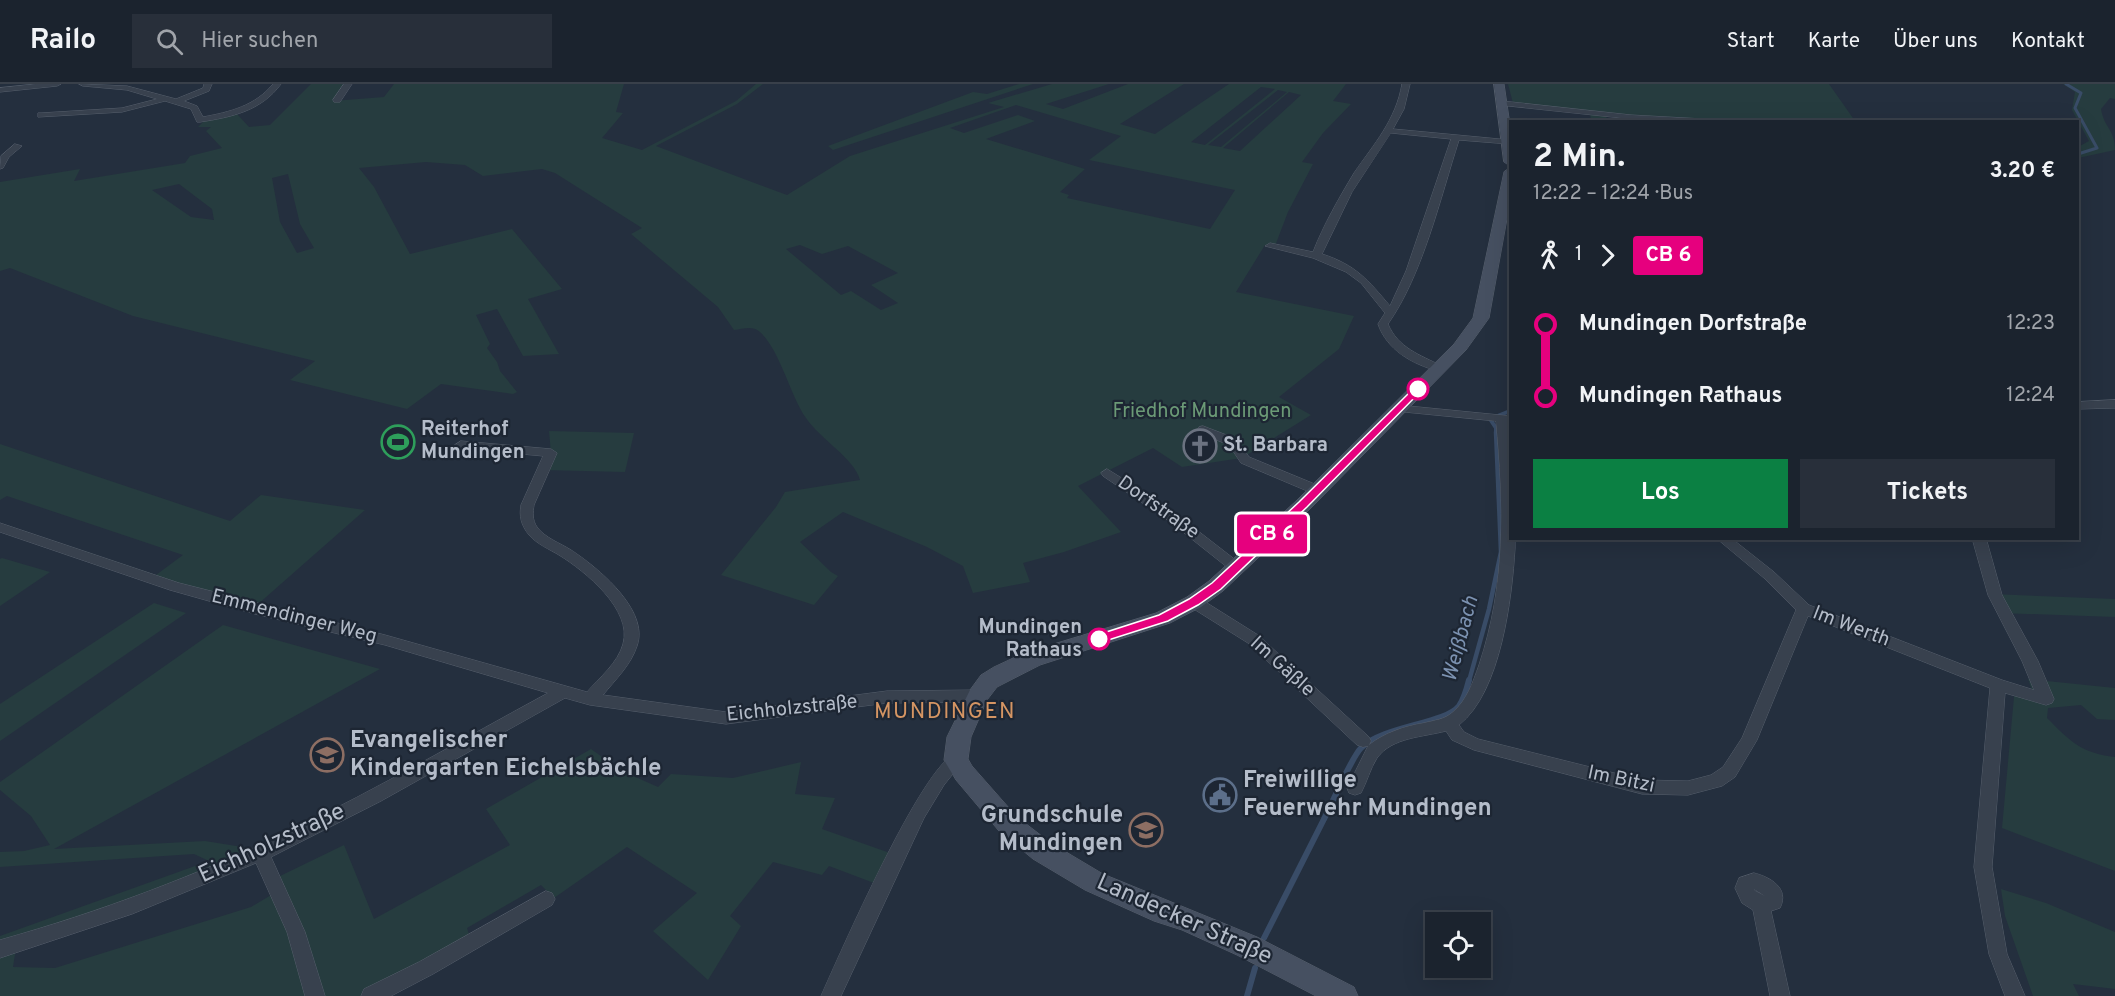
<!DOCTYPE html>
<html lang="de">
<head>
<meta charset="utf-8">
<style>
	:root { --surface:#1b232e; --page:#282f3a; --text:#f1f3f6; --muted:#a0a4aa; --line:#39404a; --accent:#0b8043 }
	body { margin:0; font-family:Overpass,sans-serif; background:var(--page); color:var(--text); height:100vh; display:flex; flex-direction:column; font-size:22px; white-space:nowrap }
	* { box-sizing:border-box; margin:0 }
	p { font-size:20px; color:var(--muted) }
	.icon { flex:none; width:33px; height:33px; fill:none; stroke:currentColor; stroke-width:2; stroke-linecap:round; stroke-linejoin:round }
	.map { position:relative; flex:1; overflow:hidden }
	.details { position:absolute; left:1509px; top:36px; width:570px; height:420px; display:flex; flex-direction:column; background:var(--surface); border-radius:0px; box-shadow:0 6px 24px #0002,0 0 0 2px var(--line) }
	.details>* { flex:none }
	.badge { padding:0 12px; border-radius:4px; font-size:21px; line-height:39px }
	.tools { position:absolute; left:1425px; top:828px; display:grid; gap:12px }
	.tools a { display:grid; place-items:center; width:66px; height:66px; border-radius:0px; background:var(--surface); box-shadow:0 6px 24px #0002,0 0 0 2px var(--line); font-size:30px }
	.map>.badge { position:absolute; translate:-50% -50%; box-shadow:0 0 0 3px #fff }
	.legs { display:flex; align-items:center; gap:9px; height:66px; padding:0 24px; font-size:20px }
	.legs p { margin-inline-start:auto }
	.head { display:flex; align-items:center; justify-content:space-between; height:102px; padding:0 24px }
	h1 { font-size:33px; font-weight:700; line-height:45px }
	.cta { display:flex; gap:12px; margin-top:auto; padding:12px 24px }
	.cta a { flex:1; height:69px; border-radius:0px; background:var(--accent); color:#fff; font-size:24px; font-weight:700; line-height:69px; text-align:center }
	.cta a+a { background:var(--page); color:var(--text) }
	ul { padding:0 24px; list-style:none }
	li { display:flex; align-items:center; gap:21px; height:72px; font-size:22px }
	li i { display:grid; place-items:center; width:9px; height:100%; margin:0 8px; background:currentColor }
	li i::after { content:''; width:15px; height:15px; margin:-8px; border:4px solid; border-radius:50%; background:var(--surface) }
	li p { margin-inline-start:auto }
	li:first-child i { background:linear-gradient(#0000 50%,currentColor 0) }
	li:last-child i { background:linear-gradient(currentColor 50%,#0000 0) }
	header { display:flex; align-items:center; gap:36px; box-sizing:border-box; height:84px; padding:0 30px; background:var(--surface); border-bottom:2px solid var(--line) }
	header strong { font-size:28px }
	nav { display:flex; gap:33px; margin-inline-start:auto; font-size:21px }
	.search { width:420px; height:54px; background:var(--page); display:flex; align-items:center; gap:15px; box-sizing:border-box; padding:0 21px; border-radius:0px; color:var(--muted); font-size:22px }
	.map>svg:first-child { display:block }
	.green { fill:#263c3f; fill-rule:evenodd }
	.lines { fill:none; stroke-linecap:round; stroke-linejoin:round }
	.stream-far3 { stroke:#394c67; stroke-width:3 }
	.stream-far2 { stroke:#394c67; stroke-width:4 }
	.stream-far1 { stroke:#394c67; stroke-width:4.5 }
	.stream { stroke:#394c67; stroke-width:6 }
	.street-casing { stroke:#565f6c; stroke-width:1 }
	.secondary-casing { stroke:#565f6c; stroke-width:1 }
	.street { fill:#38414e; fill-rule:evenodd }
	.secondary { fill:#465061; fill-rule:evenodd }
	.line-1 { fill:#e6007e; stroke:#fff; stroke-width:1.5 }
	.stop-1-dot { fill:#fff; stroke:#e6007e; stroke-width:3 }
	.labels { text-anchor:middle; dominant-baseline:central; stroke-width:4.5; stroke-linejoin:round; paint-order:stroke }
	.park-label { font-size:20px; fill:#6b9a76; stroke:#1d2633 }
	.poi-label { font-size:20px; font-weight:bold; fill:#b4bcc9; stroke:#1d2633; text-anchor:start }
	.street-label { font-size:20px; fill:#b4bcc9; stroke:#1d2633 }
	.stop-label { font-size:20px; font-weight:bold; fill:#b4bcc9; stroke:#1d2633; text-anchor:end }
	.water-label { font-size:21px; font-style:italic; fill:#7c92b1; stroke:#1d2633 }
	.quarter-label { font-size:22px; letter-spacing:1.5px; fill:#d59563; stroke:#1d2633 }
	.near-poi-label { font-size:24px; font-weight:bold; fill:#b4bcc9; stroke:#1d2633; text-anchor:start }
	.near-street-label { font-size:24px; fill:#b4bcc9; stroke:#1d2633 }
</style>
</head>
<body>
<header>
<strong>Railo</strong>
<div class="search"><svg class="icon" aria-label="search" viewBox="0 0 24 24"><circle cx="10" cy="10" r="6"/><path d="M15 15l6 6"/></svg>Hier suchen</div>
<nav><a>Start</a><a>Karte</a><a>Über uns</a><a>Kontakt</a></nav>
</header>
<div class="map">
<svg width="2115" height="912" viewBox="0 0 2115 912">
	<rect width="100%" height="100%" fill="#242f3e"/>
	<!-- green -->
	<g class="green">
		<path d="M311,0H343L333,17L384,13L394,0H624L616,28L623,29L602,54L642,66L736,17L756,0H763L737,20L656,62L787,111L850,72L1004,23L988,19L1052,0H1109L1046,20L1063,25L1128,0H1184L1120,40L1155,50L1229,0H1346L1333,17L1351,20L1323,49L1302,78L1313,80L1288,128L1275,162L1265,161L1236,208L1354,232L1339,265L1279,313L1311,331L1242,374L1182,383L1153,364L1078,402L1121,448L1064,468L1023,479L1030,498L973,509L963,482L927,463L843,428L800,458L831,488L838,492L814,521L721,491L776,423L785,408L860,396C855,375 820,355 806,334C790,311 780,266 760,248C752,241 743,245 734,246L718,223L631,150L642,144L555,89L542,85L483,92L465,81L426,78L359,84L374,103L410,170L512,145L562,205L528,215L559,270L523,272L497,225L476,231L490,260L487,264L497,278L500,287L517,308L513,310L441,300L407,325L290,296L315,277L133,232L10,184L0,187V98L80,85L74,97L185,79L190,72L222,64L206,47L211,43H198L204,37L237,30L249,43L270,41ZM1261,3L1275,5L1205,61L1191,58ZM1278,6L1287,8L1221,63L1208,61ZM1289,8L1301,11L1240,67L1223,64ZM1016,21L1121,52L1089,76L1235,106L1210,145L1067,114L1069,111L1060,108L1085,85L986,55L1035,37L1018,31L964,49L950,44ZM288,90L300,140L314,164L297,169L280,138L272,94ZM179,100L212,125L214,136L191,133L152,106ZM800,161L822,170L848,162L898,189L871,201L898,219L881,226L851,207L841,211L786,165Z"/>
		<polygon points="1019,0 1033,0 833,66 828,62 973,8 987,10"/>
		<polygon points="1508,0 1829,0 1855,37 1667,37 1606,31 1607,37 1591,37 1590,29 1513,19"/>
		<path d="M2063,0H2115V15L2110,14L2101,25C2104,44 2115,45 2115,66L2078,74V63L2089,57L2072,26L2075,8Z"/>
		<polygon points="549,347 634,349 625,388 543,386 551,369"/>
		<polygon points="0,360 230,437 261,411 365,426 257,521 253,528 0,439 156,491 183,471 7,412 0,416"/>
		<polygon points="2,474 50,488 0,522 0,475"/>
		<polygon points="1992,510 2115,515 2115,533 2000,529"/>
		<polygon points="154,519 186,529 0,657 0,620"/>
		<polygon points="223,541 380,585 54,765 205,757 255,765 193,794 17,857 13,883 55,884 251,823 283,804 278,793 344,761 374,835 510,761 486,725 591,665 622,687 658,703 671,690 733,694 801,678 795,710 835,714 822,745 890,769 874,799 829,782 822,791 773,778 730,832 741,842 708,896 653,847 697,809 627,763 554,814 541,801 467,844 470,854 380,904 361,912 0,912 0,852 209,777 194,770 0,783 0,768 24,767 50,761 31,732 0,706 0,698"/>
		<path d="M2028,595L2115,604V636L2097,635L2081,621L2048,624L2047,634C2071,658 2081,669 2115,673V787L2002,744L2015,602L2032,606Z"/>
		<polygon points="2001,805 2046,819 2115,848 2115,905 2073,900 2079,912 2033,912 2005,832"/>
	</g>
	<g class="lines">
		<!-- stream-far3 -->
		<polyline class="stream-far3" points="2066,0 2081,9 2075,24 2097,64 2078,70"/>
		<!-- stream-far2 -->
		<polyline class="stream-far2" points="1496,349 1496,344 1490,335 1510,327"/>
		<!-- stream-far1 -->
		<polyline class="stream-far1" points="1469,597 1489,525 1501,468 1496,348"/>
		<!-- stream -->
		<g class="stream">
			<path d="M1324,735C1332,720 1351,674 1361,664C1383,642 1445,640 1459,622C1464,615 1467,604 1469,596"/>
			<polyline points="1264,854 1323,737"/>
			<polyline points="1247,912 1255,884"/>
		</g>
		<!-- street casing -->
		<g class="street-casing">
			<g id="street">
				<polygon points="36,0 61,0 57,2 0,8 0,4"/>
				<path d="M79,0L127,2L176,15L203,4L204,0H212L209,7L184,17L197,22L203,33C230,28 255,22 273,0H281C261,27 232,33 200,38H197L191,25L165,17L122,28L38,33V29H41L122,24L157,15L127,6L83,2Z"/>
				<polygon points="344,0 352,0 340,18 334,18 333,16"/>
				<path d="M1402,0H1410L1404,25L1393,45L1510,56L1509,60L1459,56C1440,115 1423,190 1388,240C1398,264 1420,271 1442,282L1444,284L1438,287C1412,280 1387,266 1378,240L1385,229L1361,199L1346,188L1313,174L1265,162L1270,159L1313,168C1324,140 1339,114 1354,89C1374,60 1396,36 1402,0ZM1391,49L1451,55L1406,187L1390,222C1368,196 1356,181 1322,170L1352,108Z"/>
				<polygon points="1502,17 1631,31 1704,35 1708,37 1631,35 1499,21 1498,19"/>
				<polygon points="15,60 22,62 9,73 3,84 0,85 1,72"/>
				<polygon points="2115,316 2115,324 2078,325 2078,318"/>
				<path d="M1398,321L1510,332V338L1508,339L1510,358V454H1515V464C1512,514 1501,608 1459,641L1464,648L1478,655L1642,696L1688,697L1711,691L1723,683L1742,654L1796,526L1764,494L1716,454H1731L1774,488L1809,521L2002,596L2034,606L2022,577L1988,511L1972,454H1986L2002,511L2038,577L2054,615L2052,619L2046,621L2005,609L1992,783L2007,870L2025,912H2005L1989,870L1974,783L1990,604L1808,532L1757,656L1735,693L1722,702L1688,711L1642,710L1474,666L1452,656L1446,647C1424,653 1392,653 1377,674C1370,685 1367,698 1361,709L1355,711L1349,709L1347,704L1368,662L1363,663L1357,661L1248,559L1189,522L1187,518L1189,514H1199L1258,551L1369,653L1371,657L1369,661C1384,649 1405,642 1424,639C1435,636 1444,636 1453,628C1467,616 1473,598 1479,581C1506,501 1504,420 1496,337L1394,327L1392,325L1394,323Z"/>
				<polygon points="1203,342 1237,355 1249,373 1322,403 1323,406 1317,410 1312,409 1241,379 1229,361 1199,349 1197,346 1199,343"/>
				<path d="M461,357L551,365L557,369L534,421C533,428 532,436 537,443C545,454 560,459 571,466C597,483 650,526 637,562C631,581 615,596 603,611L726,628L887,607L978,606L984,608L986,612L984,616L978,618L887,619L726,640L590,621L565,614L381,717L271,773L305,848L325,912H305L287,848L256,779L132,830L0,874V856C100,828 198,791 292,746C379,704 463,655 548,609L385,561L255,530L170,506L0,448V439L179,499L385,551L587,608C599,594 618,579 623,560C633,526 585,487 559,471C549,465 537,460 529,451C521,441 519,432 521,421L543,372L457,364L455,361Z"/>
				<polygon points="1107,385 1162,419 1242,481 1244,484 1242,487 1232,487 1169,437 1103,392 1101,389"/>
				<path d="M956,669L962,671L964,676L944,701L924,734L841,912H821C839,872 922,681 956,669Z"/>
				<path d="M1754,789C1770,793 1790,804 1780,824L1771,827L1790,912H1770L1753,826L1742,819L1735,804L1739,794ZM1754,805L1765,812L1755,807Z"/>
				<polygon points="546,807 552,809 555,815 552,821 433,890 391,912 361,912 364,905 419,878"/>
			</g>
		</g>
		<!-- secondary casing -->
		<g class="secondary-casing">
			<g id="secondary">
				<polygon points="1494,0 1504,0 1510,41 1510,82 1504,78"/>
				<polygon points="1510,84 1510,118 1489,234 1466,266 1310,425 1223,507 1201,523 1170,539 1040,581 997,603 987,616 971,653 968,675 972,682 1017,733 1051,759 1103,790 1257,853 1354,903 1358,912 1316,912 1237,871 1182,846 1154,837 1085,806 1033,775 999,747 956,696 944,676 947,653 970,606 981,591 994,583 1024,569 1156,529 1187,513 1209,497 1296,417 1454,260 1473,234 1504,88"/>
			</g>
		</g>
		<!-- street -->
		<use href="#street" class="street"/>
		<!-- secondary -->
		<use href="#secondary" class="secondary"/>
	</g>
	<!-- line-1 -->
	<polygon class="line-1" points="1415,303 1423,305 1307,423 1221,505 1198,521 1168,537 1099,559 1094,558 1092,555 1094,552 1159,531 1189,515 1212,499 1299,418"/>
	<!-- icons -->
	<defs>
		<g id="stadium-ring" transform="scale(1.725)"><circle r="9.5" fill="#1d2633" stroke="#2e9e5b" stroke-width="1.5"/><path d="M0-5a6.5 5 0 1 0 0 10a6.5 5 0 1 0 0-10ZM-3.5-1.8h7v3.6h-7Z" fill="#2e9e5b"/></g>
		<g id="church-ring" transform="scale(1.725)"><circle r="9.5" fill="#1d2633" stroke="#6b7280" stroke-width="1.5"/><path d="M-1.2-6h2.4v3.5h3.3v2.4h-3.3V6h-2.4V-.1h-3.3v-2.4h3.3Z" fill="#6b7280"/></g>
		<g id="school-ring" transform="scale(1.725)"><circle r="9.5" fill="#1d2633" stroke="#8d6e63" stroke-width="1.5"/><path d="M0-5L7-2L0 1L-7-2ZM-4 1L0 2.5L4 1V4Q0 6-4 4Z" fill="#8d6e63"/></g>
		<g id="civic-ring" transform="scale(1.725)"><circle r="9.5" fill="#1d2633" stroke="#5c6f8a" stroke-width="1.5"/><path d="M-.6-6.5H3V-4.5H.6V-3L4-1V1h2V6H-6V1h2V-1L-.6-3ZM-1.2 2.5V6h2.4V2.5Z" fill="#5c6f8a"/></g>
	</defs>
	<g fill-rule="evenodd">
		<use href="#stadium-ring" x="398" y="358"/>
		<use href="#church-ring" x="1200" y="362"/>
		<use href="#school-ring" x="327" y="671"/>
		<use href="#civic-ring" x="1220" y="711"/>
		<use href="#school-ring" x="1146" y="746"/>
	</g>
	<!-- markers -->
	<g class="stop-1-dot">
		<circle cx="1418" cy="305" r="10"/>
		<circle cx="1099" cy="555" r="10"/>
	</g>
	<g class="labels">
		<!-- park labels -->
		<g class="park-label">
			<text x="1202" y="328">Friedhof Mundingen</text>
		</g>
		<!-- poi labels -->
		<g class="poi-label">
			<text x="421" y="346">Reiterhof<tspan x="421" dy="23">Mundingen</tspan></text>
			<text x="1223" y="362">St. Barbara</text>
		</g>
		<!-- street labels -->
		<g class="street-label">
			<text transform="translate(1158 424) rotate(35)">Dorfstraße</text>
			<text transform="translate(294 533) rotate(14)">Emmendinger Weg</text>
			<text transform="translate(1851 543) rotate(21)">Im Werth</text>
			<text transform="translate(1282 583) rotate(42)">Im Gäßle</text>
			<text transform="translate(792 625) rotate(-6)">Eichholzstraße</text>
			<text transform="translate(1621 696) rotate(12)">Im Bitzi</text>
		</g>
		<!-- stop labels -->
		<g class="stop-label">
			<text x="1082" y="544">Mundingen<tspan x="1082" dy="23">Rathaus</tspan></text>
		</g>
		<!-- water labels -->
		<g class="water-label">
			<text transform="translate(1461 555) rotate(-75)">Weißbach</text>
		</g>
		<!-- quarter labels -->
		<g class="quarter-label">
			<text x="945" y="628">MUNDINGEN</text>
		</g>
		<!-- near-poi labels -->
		<g class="near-poi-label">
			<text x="350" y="657">Evangelischer<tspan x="350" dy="28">Kindergarten Eichelsbächle</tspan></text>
			<text x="1243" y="697">Freiwillige<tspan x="1243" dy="28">Feuerwehr Mundingen</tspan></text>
			<text x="1123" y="732" text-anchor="end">Grundschule<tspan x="1123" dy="28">Mundingen</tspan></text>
		</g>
		<!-- near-street labels -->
		<g class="near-street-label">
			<text transform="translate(272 760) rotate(-25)">Eichholzstraße</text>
			<text transform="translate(1184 836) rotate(24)">Landecker Straße</text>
		</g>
	</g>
</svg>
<div class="tools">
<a><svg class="icon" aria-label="locate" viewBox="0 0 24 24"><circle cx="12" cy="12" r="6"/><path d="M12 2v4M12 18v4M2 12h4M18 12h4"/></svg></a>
</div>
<b class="badge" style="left:1272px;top:450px;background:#e6007e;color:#fff">CB 6</b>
<section class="details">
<div class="head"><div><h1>2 Min.</h1><p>12:22 – 12:24 · Bus</p></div><b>3.20 €</b></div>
<div class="legs"><svg class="icon" aria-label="walk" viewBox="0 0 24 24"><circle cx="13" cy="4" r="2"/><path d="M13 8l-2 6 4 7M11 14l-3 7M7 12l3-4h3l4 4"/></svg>1<svg class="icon" aria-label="forward" viewBox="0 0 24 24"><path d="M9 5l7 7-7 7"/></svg><b class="badge" style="background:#e6007e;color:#fff">CB 6</b></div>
<ul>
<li><i style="color:#e6007e"></i><b>Mundingen Dorfstraße</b><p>12:23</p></li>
<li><i style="color:#e6007e"></i><b>Mundingen Rathaus</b><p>12:24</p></li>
</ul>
<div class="cta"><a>Los</a><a>Tickets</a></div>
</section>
</div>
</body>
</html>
